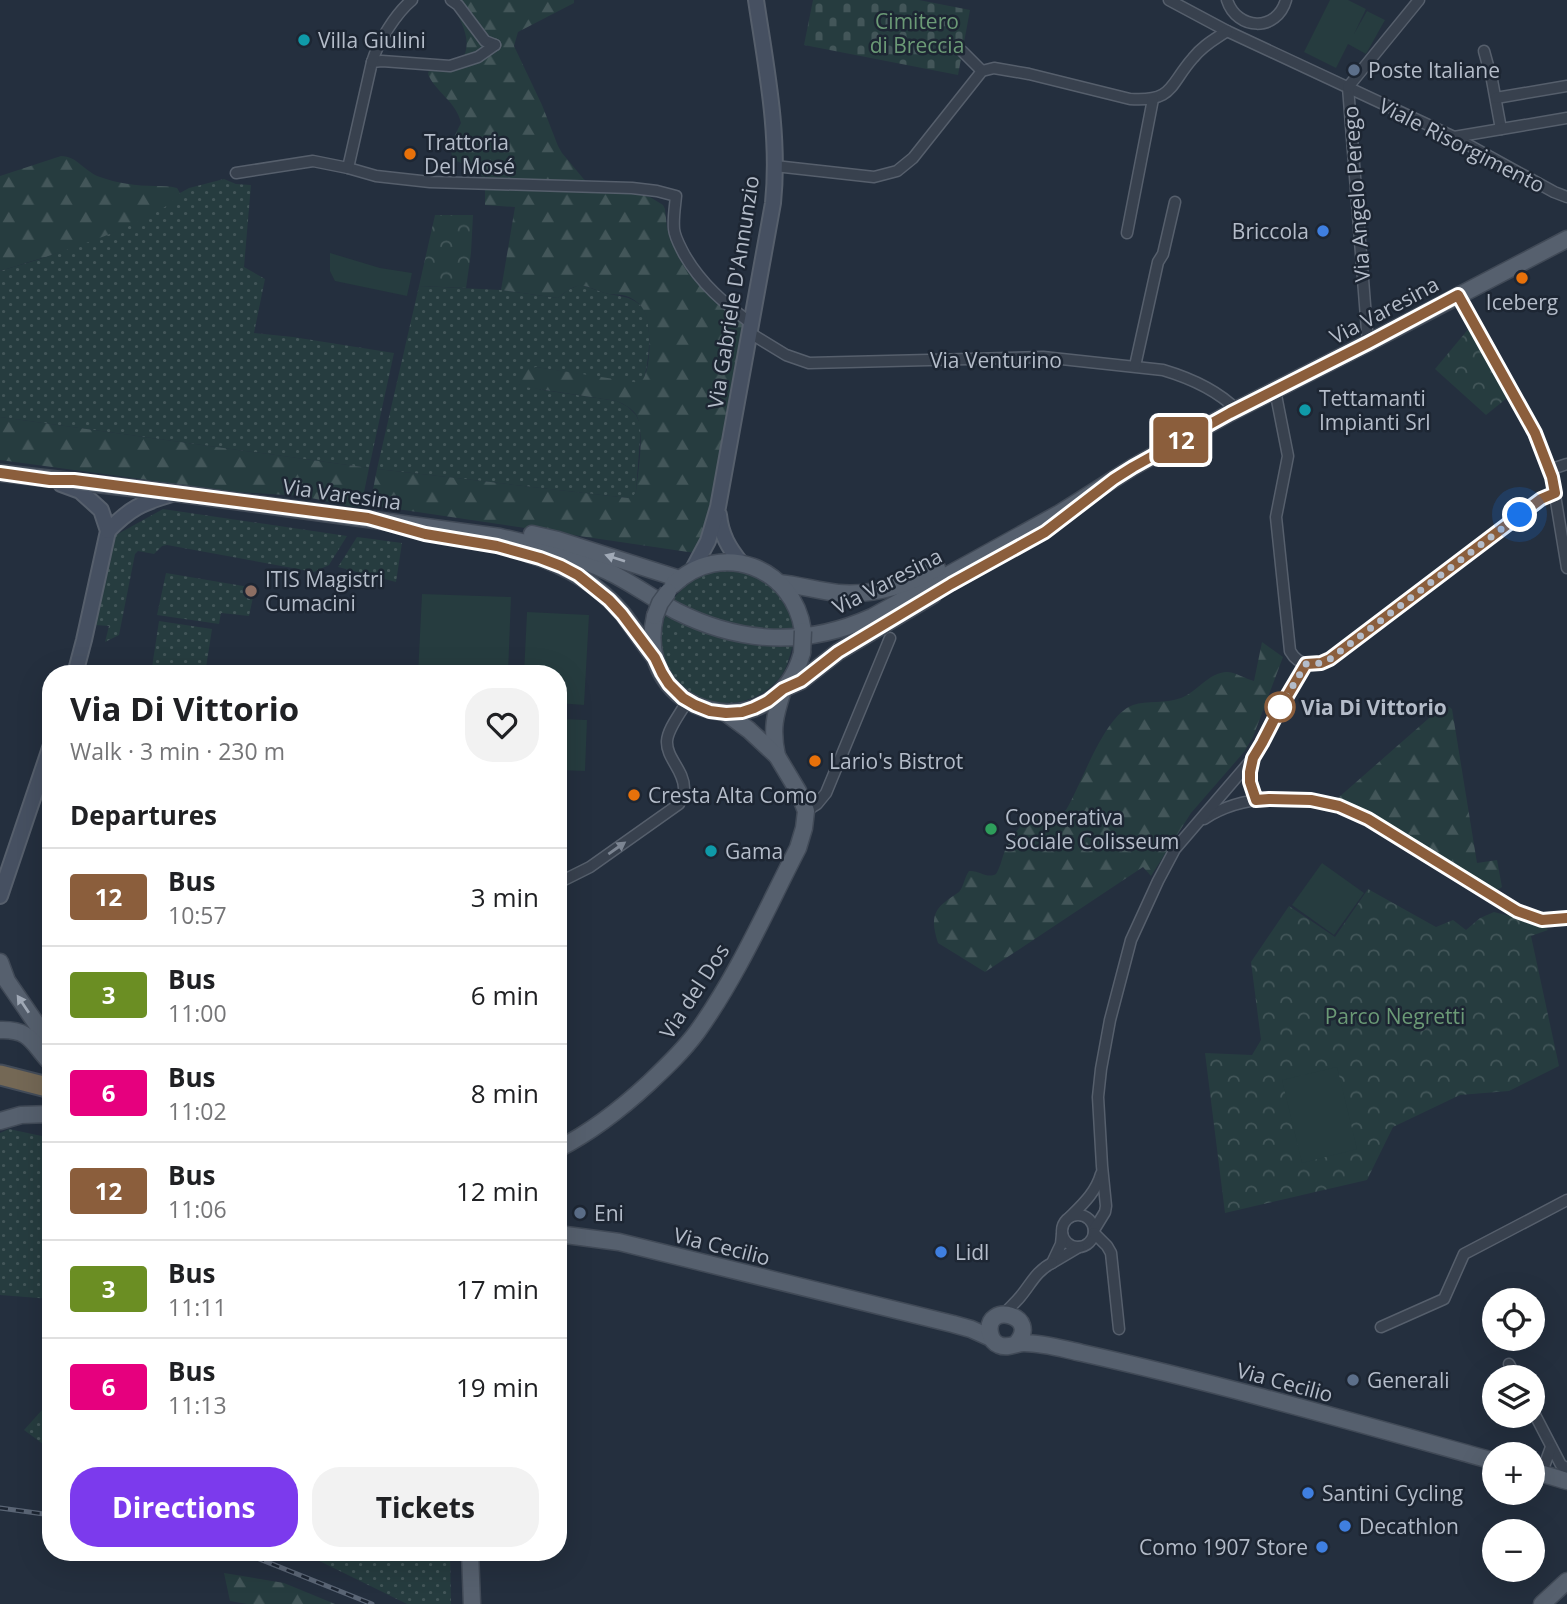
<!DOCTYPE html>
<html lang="en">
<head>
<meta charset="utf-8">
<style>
	:root { --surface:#fff; --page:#f2f2f2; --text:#202124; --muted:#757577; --line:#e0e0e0; --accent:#7c3aed }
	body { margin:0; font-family:"Open Sans",sans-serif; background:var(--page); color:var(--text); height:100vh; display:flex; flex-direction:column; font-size:26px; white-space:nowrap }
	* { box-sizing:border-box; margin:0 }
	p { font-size:23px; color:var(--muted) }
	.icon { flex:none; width:38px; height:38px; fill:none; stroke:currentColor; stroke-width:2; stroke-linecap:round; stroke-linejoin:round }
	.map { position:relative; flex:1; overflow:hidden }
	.side { position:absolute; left:42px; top:665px; width:525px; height:896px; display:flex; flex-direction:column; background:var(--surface); border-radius:28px; box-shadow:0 7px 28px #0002 }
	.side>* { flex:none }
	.badge { padding:0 14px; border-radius:5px; font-size:24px; line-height:46px }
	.fabs { position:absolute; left:1482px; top:1288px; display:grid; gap:14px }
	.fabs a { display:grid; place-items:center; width:63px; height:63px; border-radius:50%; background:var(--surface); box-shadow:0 7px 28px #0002; font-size:35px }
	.you { position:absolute; width:35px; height:35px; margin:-18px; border:5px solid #fff; border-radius:50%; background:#1a73e8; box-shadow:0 0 0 10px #1a73e833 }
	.map>.badge { position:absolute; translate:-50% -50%; box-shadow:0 0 0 4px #fff }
	h2 { padding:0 28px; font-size:26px; line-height:63px }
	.round { display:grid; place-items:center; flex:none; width:74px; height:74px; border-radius:28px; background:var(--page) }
	.head { display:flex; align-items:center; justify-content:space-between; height:119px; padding:0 28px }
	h1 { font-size:33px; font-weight:700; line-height:52px }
	.primary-button { display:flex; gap:14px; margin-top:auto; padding:14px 28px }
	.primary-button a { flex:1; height:80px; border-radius:28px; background:var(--accent); color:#fff; font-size:28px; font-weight:700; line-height:80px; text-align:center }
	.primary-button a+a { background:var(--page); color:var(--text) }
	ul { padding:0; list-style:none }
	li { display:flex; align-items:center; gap:21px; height:98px; padding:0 28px; border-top:2px solid var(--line) }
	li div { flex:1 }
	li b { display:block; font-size:26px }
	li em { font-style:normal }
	li .badge { min-width:77px; font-weight:700; text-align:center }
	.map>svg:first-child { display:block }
	.grass { fill:url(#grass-dots) }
	.forest { fill:url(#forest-firs) }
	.cemetery { fill:url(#cemetery-stones) }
	.park { fill:url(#park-crowns) }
	.garden { fill:#263c3f }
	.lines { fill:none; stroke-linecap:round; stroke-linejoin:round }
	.street-casing { stroke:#565f6c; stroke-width:13 }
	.secondary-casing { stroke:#565f6c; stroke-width:18 }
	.primary-casing { stroke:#414a57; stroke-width:19 }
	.highway-casing { stroke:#434c59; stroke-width:23 }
	.street { stroke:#38414e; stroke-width:10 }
	.secondary { stroke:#465061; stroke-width:14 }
	.primary { stroke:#56606e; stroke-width:16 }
	.highway { stroke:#746855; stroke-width:19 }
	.rail-casing { stroke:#5a6575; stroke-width:5 }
	.rail { stroke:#1d2633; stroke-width:2.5; stroke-dasharray:8; stroke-linecap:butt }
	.primary-bridge-casing { stroke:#414a57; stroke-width:19; stroke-linecap:butt }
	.primary-bridge { stroke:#56606e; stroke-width:16 }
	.oneway { fill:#a1aab7 }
	.oneway2 { fill:#7c8592 }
	.line-casing { stroke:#fff; stroke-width:16 }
	.line { stroke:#8b5e3c; stroke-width:10 }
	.walk { stroke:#b4bcc9; stroke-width:7; stroke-dasharray:0 12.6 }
	.culture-dot { fill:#0f9aa8; stroke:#1d2633; stroke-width:2.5 }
	.service-dot { fill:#5c6f8a; stroke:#1d2633; stroke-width:2.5 }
	.food-dot { fill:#e8710a; stroke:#1d2633; stroke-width:2.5 }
	.shop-dot { fill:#3f7fe0; stroke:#1d2633; stroke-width:2.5 }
	.education-dot { fill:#8d6e63; stroke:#1d2633; stroke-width:2.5 }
	.stop-dot { fill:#fff; stroke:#8b5e3c; stroke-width:3.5 }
	.leisure-dot { fill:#2e9e5b; stroke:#1d2633; stroke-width:2.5 }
	.labels { text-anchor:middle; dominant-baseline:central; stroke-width:5; stroke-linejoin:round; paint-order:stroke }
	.park-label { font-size:21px; fill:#6b9a76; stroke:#1d2633 }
	.poi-label { font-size:21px; fill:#b4bcc9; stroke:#1d2633; text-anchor:start }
	.street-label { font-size:21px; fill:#b4bcc9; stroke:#1d2633 }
	.stop-label { font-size:21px; font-weight:bold; fill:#b4bcc9; stroke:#1d2633; text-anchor:start }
</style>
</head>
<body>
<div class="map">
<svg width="1567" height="1604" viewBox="0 0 1567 1604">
	<defs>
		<pattern id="grass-dots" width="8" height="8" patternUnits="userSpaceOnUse" patternTransform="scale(1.75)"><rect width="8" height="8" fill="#263c3f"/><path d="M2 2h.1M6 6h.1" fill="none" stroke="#435659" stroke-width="1.8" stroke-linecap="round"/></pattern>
		<pattern id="forest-firs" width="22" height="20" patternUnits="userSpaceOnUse" patternTransform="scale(1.75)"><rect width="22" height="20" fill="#263c3f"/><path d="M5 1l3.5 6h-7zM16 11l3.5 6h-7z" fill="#435659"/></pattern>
		<pattern id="cemetery-stones" width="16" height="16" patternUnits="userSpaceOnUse" patternTransform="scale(1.75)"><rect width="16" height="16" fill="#263c3f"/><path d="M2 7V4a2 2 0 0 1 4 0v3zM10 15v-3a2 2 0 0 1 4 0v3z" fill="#435659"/></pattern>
		<pattern id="park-crowns" width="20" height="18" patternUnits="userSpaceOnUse" patternTransform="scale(1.75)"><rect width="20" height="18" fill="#263c3f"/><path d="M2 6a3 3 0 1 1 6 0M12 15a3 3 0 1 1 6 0" fill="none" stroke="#435659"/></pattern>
	</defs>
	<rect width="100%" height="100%" fill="#242f3e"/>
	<!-- grass -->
	<g class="grass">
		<polygon points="224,179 236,184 251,185 244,267 265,279 254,333 293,337 394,353 369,468 0,417 0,271 40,259 114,232 155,212 170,202 180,193 189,188"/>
		<path d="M579,285C589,287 596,290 605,293C619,297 630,295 641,306C654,319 649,365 643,381L639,384L536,367L519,384L543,390L617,401L628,407L636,415L641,426L636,491L634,496L628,498L377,469L419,286L501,290L558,298L568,290Z"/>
		<polygon points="163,509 347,536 329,565 314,572 167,545 162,546 154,554 138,551 135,554 119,635 105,642 109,626 95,625 116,535"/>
		<polygon points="357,537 402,543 396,582 338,567"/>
		<path d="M733,569C765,576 792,597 794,632L778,633L711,620L671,601C694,576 700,573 733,569Z"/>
		<polygon points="166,573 255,588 249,616 221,613 219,624 157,615"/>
		<path d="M666,612L793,644C789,659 786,673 775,683C741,717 680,706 664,660C658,644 662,627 666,612Z"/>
		<polygon points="159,621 212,629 205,674 151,674"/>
		<polygon points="9,1129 51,1138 51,1299 0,1295 0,1133"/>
		<polygon points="51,1400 51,1450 24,1430"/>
		<polygon points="301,1552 450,1552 451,1604 407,1604"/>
	</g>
	<!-- forest -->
	<g class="forest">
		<path d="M451,0H574V3L518,32L514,46L542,105L558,146L562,153L587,183L485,182C476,152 432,178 461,123C456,101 436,93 428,74L430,66L464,56C472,38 460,19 451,3Z"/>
		<path d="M61,156C77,156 85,172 100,177C116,183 137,186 155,186C163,186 169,186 177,188L180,193C159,224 39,259 0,271V176Z"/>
		<path d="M485,185L632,193L650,197L663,205L665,209L667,228L679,258L707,293L744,323L711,511L703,537L695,553L370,505L377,469L628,498L634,495L636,491C638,472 646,427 635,413C630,407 623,404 617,401L525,387L519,384L518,379C522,370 527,369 536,367L640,383C652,374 652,322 643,309C641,304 631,297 626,296C621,294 614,295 609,294C598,292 588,284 577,286C570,288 564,293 558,298L501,290L515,207L485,205Z"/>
		<polygon points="0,417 369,468 361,507 353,507 302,496 237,492 0,460"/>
		<path d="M1262,642L1283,657L1253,737L1244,752L1191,813L1151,876L1143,867L985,972L938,943C933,927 930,913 945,902C949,898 955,895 959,892C964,886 964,878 969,871C979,870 987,879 996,874C1001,866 1002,857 1006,848C1013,835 1025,817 1039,812C1049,809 1058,815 1066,810C1082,784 1103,716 1133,705C1147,700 1165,704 1181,698C1197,692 1210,671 1228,672C1237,673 1246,679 1254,681Z"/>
		<polygon points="1445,704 1452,709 1477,863 1497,860 1502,887 1493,893 1357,806 1338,798"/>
		<polygon points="224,1573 284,1583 335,1604 247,1604 230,1601"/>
	</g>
	<!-- cemetery -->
	<polygon class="cemetery" points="813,0 919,0 970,10 958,75 804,45"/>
	<!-- park -->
	<g class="park">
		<polygon points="435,215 473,215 471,253 466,288 419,286"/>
		<polygon points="1470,327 1507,398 1486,415 1435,369"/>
		<polygon points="1368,889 1436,927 1453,920 1466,930 1480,918 1494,912 1544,925 1548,930 1531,936 1559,1066 1509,1091 1460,1095 1393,1127 1367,1180 1225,1213 1205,1053 1252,1055 1261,1040 1251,962 1289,906 1335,937"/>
	</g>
	<!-- garden -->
	<g class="garden">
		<polygon points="1330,0 1348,0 1366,9 1354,34 1367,11 1385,20 1366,54 1348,44 1336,68 1304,52"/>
		<polygon points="330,253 380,268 412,273 407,296 335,281 330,271"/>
		<polygon points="422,594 511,597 508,674 418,674"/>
		<polygon points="527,612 589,615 584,705 558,703 558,674 524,674"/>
		<polygon points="558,719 587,720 585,771 558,770"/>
		<polygon points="1322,863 1364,893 1334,935 1292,905"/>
		<polygon points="1337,1067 1357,1149 1302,1163 1282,1080"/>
	</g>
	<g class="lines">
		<!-- street casing -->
		<g class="street-casing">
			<g id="street">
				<polyline points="451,0 458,5 485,41 495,45"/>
				<polyline points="1169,0 1227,31 1454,137 1554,192 1567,197"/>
				<path d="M1227,0C1237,31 1277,32 1286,0"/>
				<path d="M495,45L478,57L450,66L382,61L372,62L348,168L376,176L430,182L632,188L657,191L676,196C675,207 673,218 674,229C675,238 680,246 684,254C701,284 724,303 752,324"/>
				<polyline points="962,51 982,71"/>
				<polyline points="1484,51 1492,80 1501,129"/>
				<path d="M372,62C378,42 396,13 412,0"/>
				<polyline points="1348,87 1368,343"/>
				<polyline points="1348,87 1419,0"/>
				<polyline points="1496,98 1567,86"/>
				<polyline points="1454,137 1567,118"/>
				<path d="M775,166L874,177L897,171L913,158L982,71L994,68L1029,74L1130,99C1174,102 1169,85 1193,58C1202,46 1215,39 1227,31"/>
				<polyline points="236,173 313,161 348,168"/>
				<polyline points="1127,233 1153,99"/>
				<polyline points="1458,295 1535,433 1552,477 1567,568"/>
				<path d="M750,333L786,355L809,363L1043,357L1163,370C1190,378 1217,390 1237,410"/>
				<polyline points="1135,366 1158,262 1163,254 1175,202"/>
				<path d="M1275,390L1288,456L1276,517L1290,651C1299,667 1315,667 1330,659L1541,499L1554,493"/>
				<polyline points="1549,470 1567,464"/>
				<polyline points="1253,759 1250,782 1256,800"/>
				<polyline points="806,811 817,804 826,793 890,638"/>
				<path d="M1204,819C1242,794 1295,794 1338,806C1365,814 1389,832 1413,846C1447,868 1482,889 1517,911L1542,920L1567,918"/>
				<path d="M558,883L590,867L679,804C681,799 684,793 684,788C684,770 666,758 667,741C668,728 681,713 687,701"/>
				<circle cx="1078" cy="1231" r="16"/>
				<path d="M1070,1217C1083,1204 1096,1192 1101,1174"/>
				<polyline points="1094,1230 1105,1212 1106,1206 1102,1166 1098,1097 1101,1069 1110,1020 1131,940 1158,881 1175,849 1253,758 1306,664"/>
				<polyline points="1094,1233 1107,1246 1111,1253 1119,1329"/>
				<polyline points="1062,1234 1061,1244 1052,1263 1079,1247"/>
				<path d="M1004,1314C1009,1308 1015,1303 1020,1297C1031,1284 1036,1271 1052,1263"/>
				<polyline points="1381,1327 1444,1299 1464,1254 1567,1200"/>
				<polyline points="1509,1364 1516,1377"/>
				<polyline points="1533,1411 1561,1465 1567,1468"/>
				<polyline points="1542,1472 1551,1447"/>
			</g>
		</g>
		<!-- secondary casing -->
		<g class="secondary-casing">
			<g id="secondary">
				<polyline points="61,484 80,491 101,510 108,531 84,640 75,674"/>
				<path d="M719,515C721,535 729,548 741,563"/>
				<path d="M108,531C130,508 142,503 172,494"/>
				<path d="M692,571L708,541L718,507L773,203C780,135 766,67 756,0"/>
				<polyline points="0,896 51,745"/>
			</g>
		</g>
		<!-- primary casing -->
		<g class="primary-casing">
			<g id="primary">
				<path d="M0,473L175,493L500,537C536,545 572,555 607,571C631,582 653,599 676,611C741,644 805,647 872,617L1060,513L1133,467L1230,413L1368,343L1567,239"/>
				<polyline points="532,534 558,540 680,579"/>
				<path d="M528,554C565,565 598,584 623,614C634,629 644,644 655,658"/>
				<path d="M779,583C799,585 819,591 838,593C874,596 907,585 937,568"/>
				<path d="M673,585C721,539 794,567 803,631"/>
				<path d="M655,616C632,717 775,753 802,653"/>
				<polyline points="783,689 801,681 838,652 933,595"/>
				<path d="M777,756C771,729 775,715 783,690"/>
				<polyline points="0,962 7,981 51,1045"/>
				<path d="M0,1030C32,1029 32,1044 51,1063"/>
				<polyline points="0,1121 21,1115 51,1114"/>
				<path d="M558,1149C593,1131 621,1109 649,1083C666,1067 683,1051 697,1032C738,975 766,910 798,848L804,828L806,811L798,791L777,756L749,730L726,713"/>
				<polyline points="558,1234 619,1242 953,1324 971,1329 991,1338"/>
				<path d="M1016,1344C1042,1315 984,1301 990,1333C991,1338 994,1343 999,1345C1008,1349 1016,1343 1024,1343C1044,1343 1063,1349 1082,1353C1221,1384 1357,1423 1494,1461"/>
				<polyline points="1533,1471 1567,1481"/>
				<polyline points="470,1552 472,1604"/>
				<polyline points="1542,1604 1567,1581"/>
			</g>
		</g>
		<!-- highway casing -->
		<g class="highway-casing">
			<polyline id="highway" points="0,1075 51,1088"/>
		</g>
		<!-- street -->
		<use href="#street" class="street"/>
		<!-- secondary -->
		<use href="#secondary" class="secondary"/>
		<!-- primary -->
		<use href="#primary" class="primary"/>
		<!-- highway -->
		<use href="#highway" class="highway"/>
		<!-- rail casing -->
		<g class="rail-casing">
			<g id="rail">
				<polyline points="0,1508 51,1515"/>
				<polyline points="242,1552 372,1604"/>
			</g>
		</g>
		<!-- rail -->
		<use href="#rail" class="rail"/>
		<!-- primary-bridge casing -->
		<g class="primary-bridge-casing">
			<g id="primary-bridge">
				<polyline points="655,616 660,603 668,592"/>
				<polyline points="802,653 803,631"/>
			</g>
		</g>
		<!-- primary-bridge -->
		<use href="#primary-bridge" class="primary-bridge"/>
	</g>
	<!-- one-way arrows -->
	<defs><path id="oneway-solid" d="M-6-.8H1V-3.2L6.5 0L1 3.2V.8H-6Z" transform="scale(1.75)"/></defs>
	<g class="oneway">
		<use href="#oneway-solid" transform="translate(615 558) rotate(-162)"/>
		<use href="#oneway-solid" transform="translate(23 1004) rotate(-124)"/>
	</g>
	<use class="oneway2" href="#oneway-solid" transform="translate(617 848) rotate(-35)"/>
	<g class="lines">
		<!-- line casing -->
		<g class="line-casing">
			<polyline id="line" points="0,473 50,480 74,480 368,518 425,534 497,546 540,558 561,566 578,575 609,600 622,614 655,658 662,673 669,684 683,698 695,705 710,711 726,713 742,712 754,708 768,701 783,689 801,681 838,652 951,584 1045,532 1114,479 1133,467 1230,413 1368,343 1458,295 1535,433 1552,477 1555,493 1541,499 1330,659 1321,663 1306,664 1280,708 1262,743 1253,758 1250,772 1250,782 1256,800 1269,799 1311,800 1339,806 1368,819 1517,911 1542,920 1567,918"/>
		</g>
		<!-- line -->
		<use href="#line" class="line"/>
		<!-- walk -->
		<polyline class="walk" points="1280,707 1306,664 1321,663 1330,659 1520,515"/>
	</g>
	<!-- markers -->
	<g class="culture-dot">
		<circle cx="304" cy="40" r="7"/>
		<circle cx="1305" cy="410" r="7"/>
		<circle cx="711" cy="851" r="7"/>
	</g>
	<g class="service-dot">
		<circle cx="1354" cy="70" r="7"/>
		<circle cx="580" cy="1213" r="7"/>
		<circle cx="1353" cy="1380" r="7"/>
	</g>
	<g class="food-dot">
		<circle cx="410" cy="154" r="7"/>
		<circle cx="1522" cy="278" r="7"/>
		<circle cx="815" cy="761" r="7"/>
		<circle cx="634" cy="795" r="7"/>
	</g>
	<g class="shop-dot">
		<circle cx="1323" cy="231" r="7"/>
		<circle cx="941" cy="1252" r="7"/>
		<circle cx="1308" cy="1493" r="7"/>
		<circle cx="1345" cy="1526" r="7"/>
		<circle cx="1322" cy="1547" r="7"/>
	</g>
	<circle class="education-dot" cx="251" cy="591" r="7"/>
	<circle class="stop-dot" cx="1280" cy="707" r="14"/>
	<circle class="leisure-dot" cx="991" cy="829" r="7"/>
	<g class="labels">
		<!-- park labels -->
		<g class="park-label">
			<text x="917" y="21">Cimitero<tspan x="917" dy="24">di Breccia</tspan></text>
			<text x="1395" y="1016">Parco Negretti</text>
		</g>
		<!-- poi labels -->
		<g class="poi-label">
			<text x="318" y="40">Villa Giulini</text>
			<text x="1368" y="70">Poste Italiane</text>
			<text x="424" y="142">Trattoria<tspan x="424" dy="24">Del Mosé</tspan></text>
			<text x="1309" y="231" text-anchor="end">Briccola</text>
			<text x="1522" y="302" text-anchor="middle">Iceberg</text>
			<text x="1319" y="398">Tettamanti<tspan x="1319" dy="24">Impianti Srl</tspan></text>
			<text x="265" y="579">ITIS Magistri<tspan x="265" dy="24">Cumacini</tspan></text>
			<text x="829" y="761">Lario's Bistrot</text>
			<text x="648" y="795">Cresta Alta Como</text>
			<text x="1005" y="817">Cooperativa<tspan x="1005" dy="24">Sociale Colisseum</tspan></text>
			<text x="725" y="851">Gama</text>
			<text x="594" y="1213">Eni</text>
			<text x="955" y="1252">Lidl</text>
			<text x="1367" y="1380">Generali</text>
			<text x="1322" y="1493">Santini Cycling</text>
			<text x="1359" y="1526">Decathlon</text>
			<text x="1308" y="1547" text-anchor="end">Como 1907 Store</text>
		</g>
		<!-- street labels -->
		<g class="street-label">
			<text transform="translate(1462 145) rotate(27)">Viale Risorgimento</text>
			<text transform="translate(1356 194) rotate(-94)">Via Angelo Perego</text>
			<text transform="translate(733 292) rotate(-81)">Via Gabriele D'Annunzio</text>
			<text transform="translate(1384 310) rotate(-28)">Via Varesina</text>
			<text x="996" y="360">Via Venturino</text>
			<text transform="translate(342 494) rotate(8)">Via Varesina</text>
			<text transform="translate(887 581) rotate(-27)">Via Varesina</text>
			<text transform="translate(694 991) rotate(-57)">Via del Dos</text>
			<text transform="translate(722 1246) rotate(14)">Via Cecilio</text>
			<text transform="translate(1285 1382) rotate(15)">Via Cecilio</text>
		</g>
		<!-- stop labels -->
		<g class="stop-label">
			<text x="1301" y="707">Via Di Vittorio</text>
		</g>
	</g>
</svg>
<div class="fabs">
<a><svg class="icon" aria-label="locate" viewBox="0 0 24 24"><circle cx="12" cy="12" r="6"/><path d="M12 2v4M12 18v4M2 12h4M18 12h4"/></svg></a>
<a><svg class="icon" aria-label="layers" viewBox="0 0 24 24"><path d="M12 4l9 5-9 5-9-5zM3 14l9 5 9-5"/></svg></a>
<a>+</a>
<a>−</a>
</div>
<div class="you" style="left:1520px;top:515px"></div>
<b class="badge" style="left:1181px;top:440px;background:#8b5e3c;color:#fff">12</b>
<section class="side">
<div class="head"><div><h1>Via Di Vittorio</h1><p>Walk · 3 min · 230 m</p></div><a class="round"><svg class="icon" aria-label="heart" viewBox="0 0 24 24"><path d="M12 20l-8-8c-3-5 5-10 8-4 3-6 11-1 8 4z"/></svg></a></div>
<h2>Departures</h2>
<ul>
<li><span class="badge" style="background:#8b5e3c;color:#fff">12</span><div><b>Bus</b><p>10:57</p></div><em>3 min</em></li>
<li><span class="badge" style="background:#6b8e23;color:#fff">3</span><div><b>Bus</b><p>11:00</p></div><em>6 min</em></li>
<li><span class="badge" style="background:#e6007e;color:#fff">6</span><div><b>Bus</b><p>11:02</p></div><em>8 min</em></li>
<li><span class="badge" style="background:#8b5e3c;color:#fff">12</span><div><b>Bus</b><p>11:06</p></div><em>12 min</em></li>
<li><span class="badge" style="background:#6b8e23;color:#fff">3</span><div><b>Bus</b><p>11:11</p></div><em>17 min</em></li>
<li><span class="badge" style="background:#e6007e;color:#fff">6</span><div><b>Bus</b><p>11:13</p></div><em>19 min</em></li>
</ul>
<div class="primary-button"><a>Directions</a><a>Tickets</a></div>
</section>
</div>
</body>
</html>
